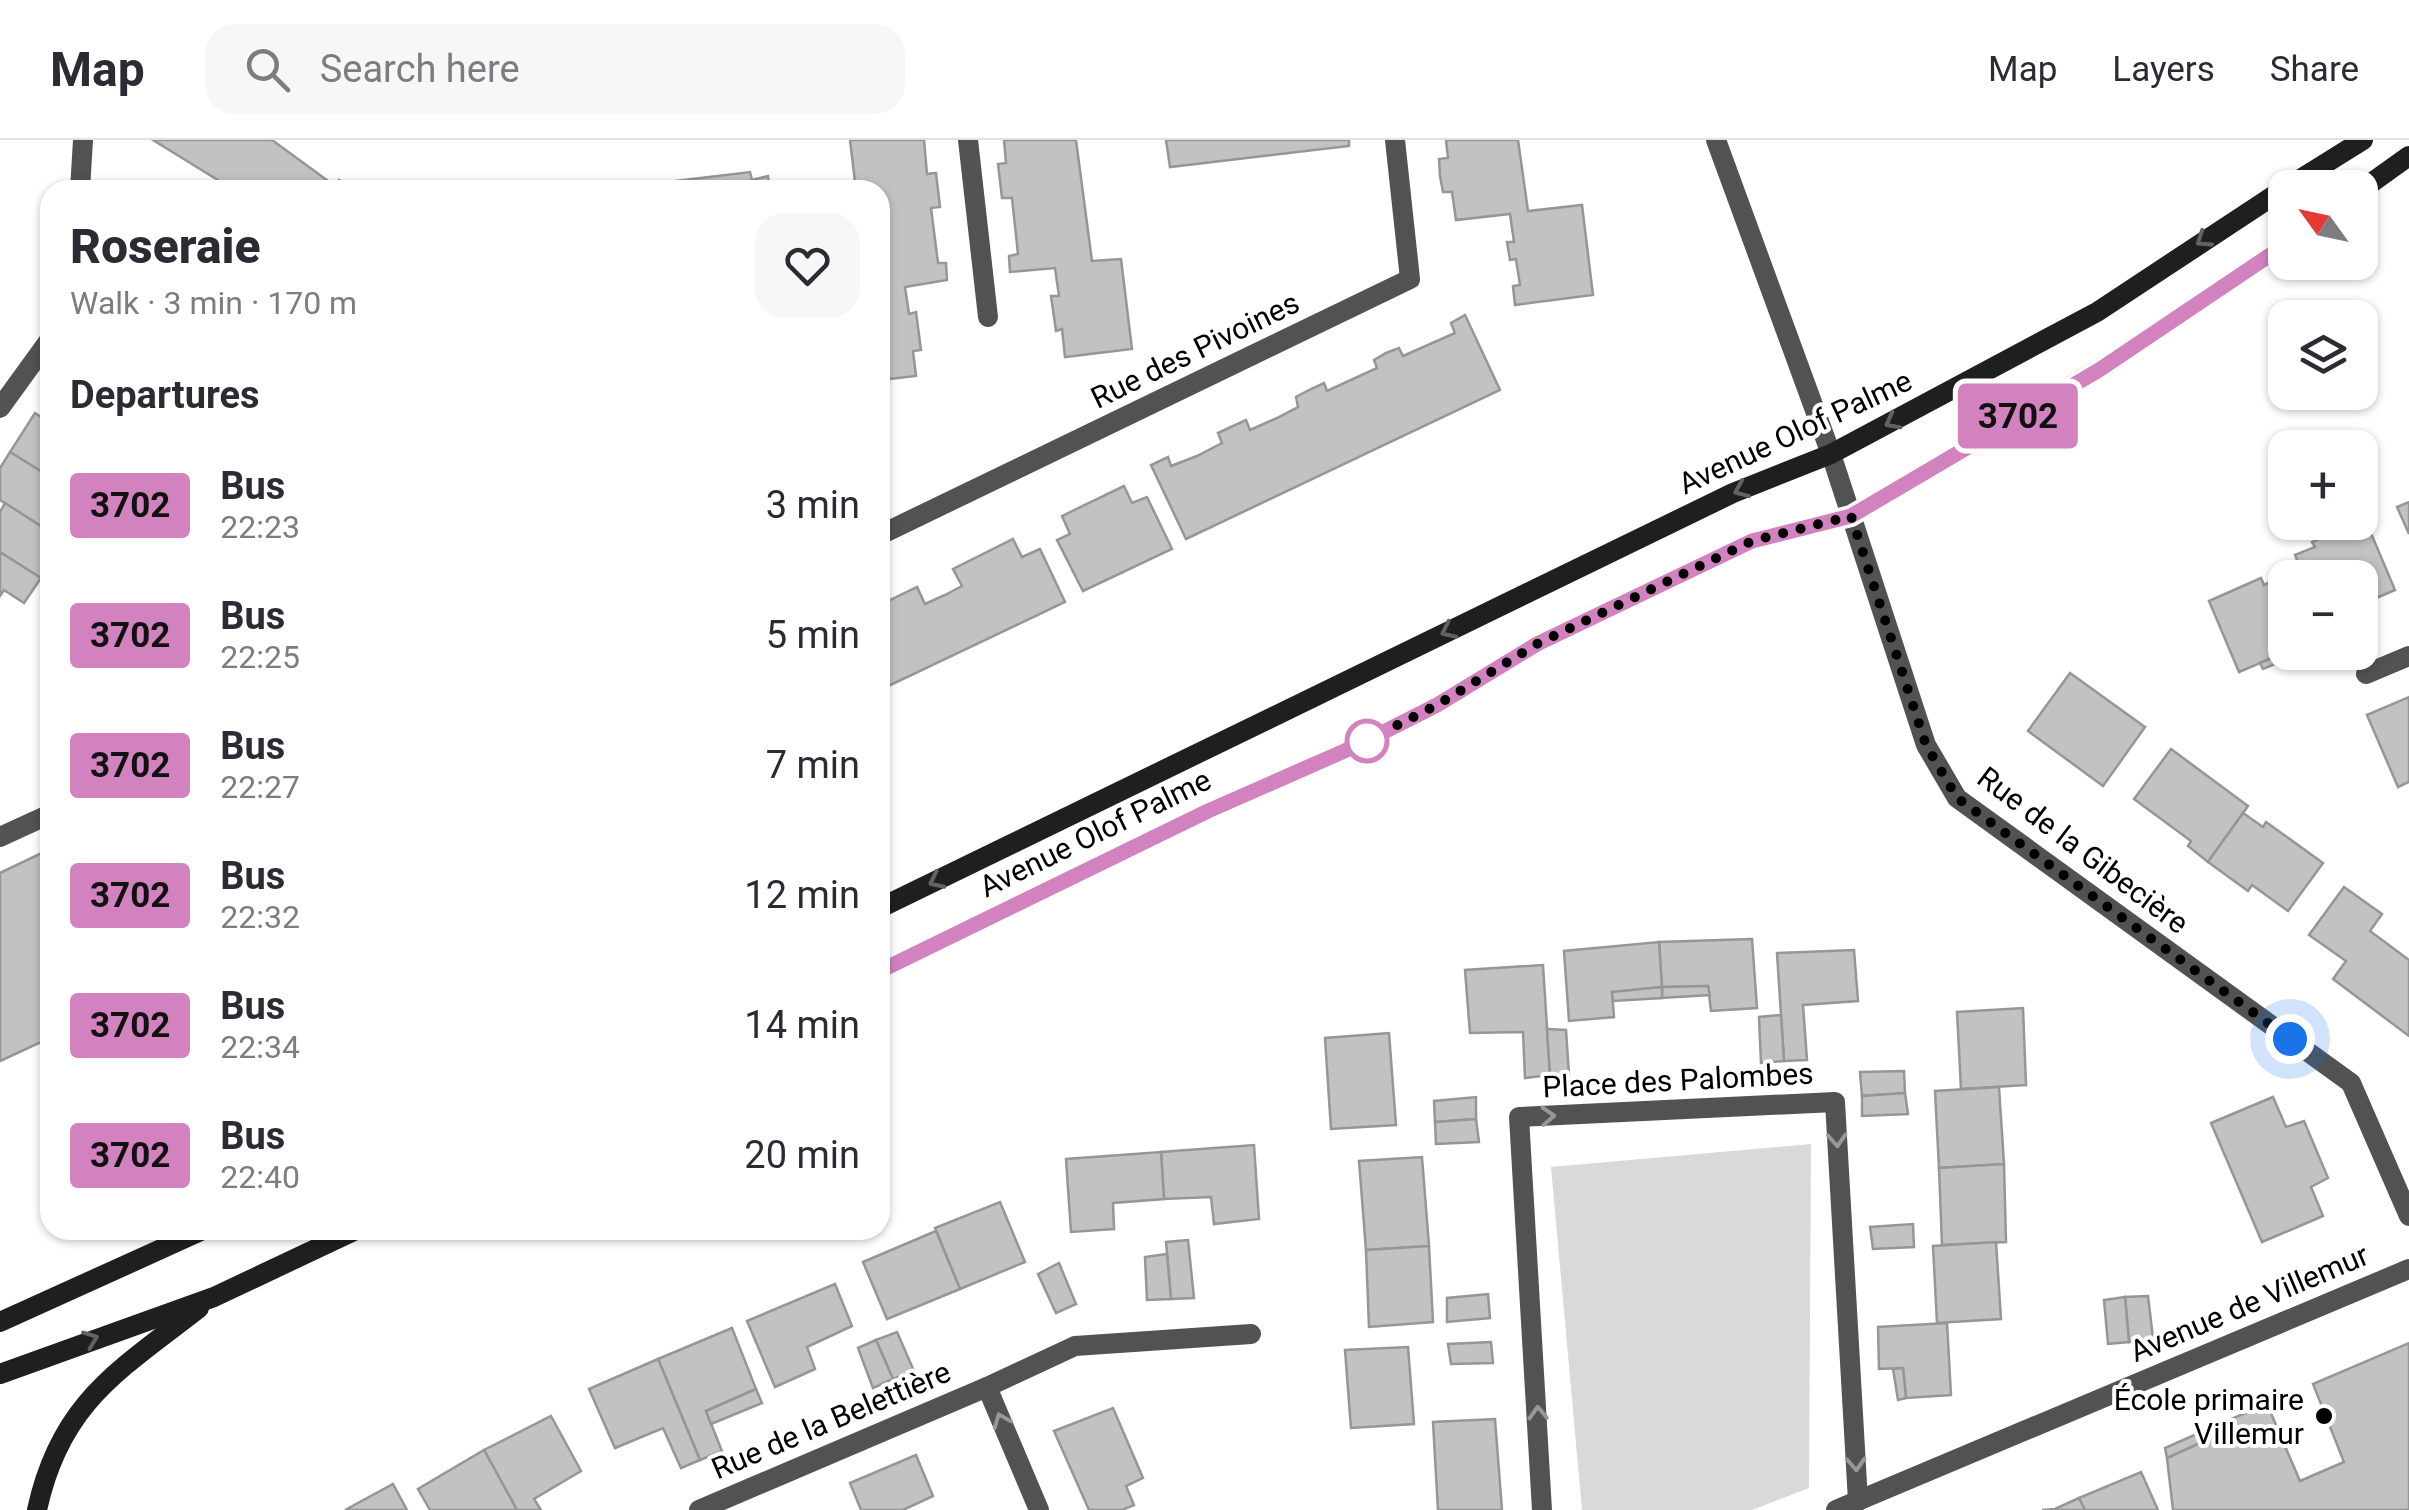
<!DOCTYPE html>
<html lang="en">
<head>
<meta charset="utf-8">
<style>
	:root { --surface:#fff; --page:#f7f7f7; --text:#2b2b33; --muted:#7c7c81; --line:#e1e1e2 }
	body { margin:0; font-family:Roboto,sans-serif; background:var(--page); color:var(--text); height:100vh; display:flex; flex-direction:column; font-size:38px; white-space:nowrap }
	* { box-sizing:border-box; margin:0 }
	p { font-size:32px; color:var(--muted) }
	.icon { flex:none; width:55px; height:55px; fill:none; stroke:currentColor; stroke-width:2; stroke-linecap:round; stroke-linejoin:round }
	.map { position:relative; flex:1; overflow:hidden }
	.drawer { position:absolute; left:40px; top:40px; width:850px; height:1060px; display:flex; flex-direction:column; background:var(--surface); border-radius:30px; box-shadow:0 2px 8px #0004 }
	.drawer>* { flex:none }
	.badge { padding:0 20px; border-radius:8px; font-size:35px; line-height:65px }
	.needle { width:65px; rotate:303deg }
	.controls { position:absolute; left:2268px; top:30px; display:grid; gap:20px }
	.controls a { display:grid; place-items:center; width:110px; height:110px; border-radius:20px; background:var(--surface); box-shadow:0 2px 8px #0004; font-size:50px }
	.you { position:absolute; width:50px; height:50px; margin:-25px; border:8px solid #fff; border-radius:50%; background:#1a73e8; box-shadow:0 0 0 15px #1a73e833 }
	.map>.badge { position:absolute; translate:-50% -50%; box-shadow:0 0 0 5px #fff }
	h2 { padding:0 30px; font-size:38px; line-height:90px }
	.round { display:grid; place-items:center; flex:none; width:105px; height:105px; border-radius:30px; background:var(--page) }
	.headline { display:flex; align-items:center; justify-content:space-between; height:170px; padding:0 30px }
	h1 { font-size:48px; font-weight:800; line-height:75px }
	ul { padding:0; list-style:none }
	li { display:flex; align-items:center; gap:30px; height:130px; padding:0 30px }
	li div { flex:1 }
	li b { display:block; font-size:38px }
	li em { font-style:normal }
	li .badge { min-width:110px; font-weight:700; text-align:center }
	header { display:flex; align-items:center; gap:60px; box-sizing:border-box; height:140px; padding:0 50px; background:var(--surface); border-bottom:2px solid var(--line) }
	header strong { font-size:48px }
	nav { display:flex; gap:55px; margin-inline-start:auto; font-size:35px }
	.search { width:700px; height:90px; background:var(--page); display:flex; align-items:center; gap:25px; box-sizing:border-box; padding:0 35px; border-radius:30px; color:var(--muted); font-size:38px }
	.map>svg:first-child { display:block }
	.green { fill:#d9d9d9 }
	.building { fill:#c2c2c2; stroke:#969696; stroke-width:2.5 }
	.lines { fill:none; stroke-linecap:round; stroke-linejoin:round }
	.lane { stroke:#525252; stroke-width:20 }
	.street { stroke:#525252; stroke-width:20 }
	.secondary { stroke:#1f1f1f; stroke-width:20 }
	.oneway { stroke:#626262 }
	.oneway2 { stroke:#979797 }
	.line-casing { stroke:#fff; stroke-width:22 }
	.line { stroke:#d282be; stroke-width:15 }
	.walk { stroke:#000; stroke-width:10; stroke-dasharray:0 18 }
	.stop-dot { fill:#fff; stroke:#d282be; stroke-width:5 }
	.poi-dot { fill:#000; stroke:#fff; stroke-width:4 }
	.labels { text-anchor:middle; dominant-baseline:central; stroke-width:8; stroke-linejoin:round; paint-order:stroke }
	.street-label { font-size:30px; fill:#000; stroke:#fff }
	.poi-label { font-size:30px; fill:#000; stroke:#fff; text-anchor:end }
</style>
</head>
<body>
<header>
<strong>Map</strong>
<div class="search"><svg class="icon" aria-label="search" viewBox="0 0 24 24"><circle cx="10" cy="10" r="6"/><path d="M15 15l6 6"/></svg>Search here</div>
<nav><a>Map</a><a>Layers</a><a>Share</a></nav>
</header>
<div class="map">
<svg width="2409" height="1370" viewBox="0 0 2409 1370">
	<rect width="100%" height="100%" fill="#fff"/>
	<!-- green -->
	<polygon class="green" points="1811,1004 1809,1348 1752,1370 1582,1370 1551,1027"/>
	<!-- building -->
	<g class="building">
		<polygon points="153,0 272,0 335,46 339,40 355,50 234,50"/>
		<polygon points="850,0 924,0 927,34 936,33 940,67 931,68 938,123 946,123 947,140 905,147 909,174 916,172 921,210 913,211 916,236 880,240 880,50 856,50"/>
		<polygon points="1004,0 1076,0 1092,121 1121,119 1132,209 1065,217 1062,189 1056,191 1051,156 1059,156 1055,128 1010,132 1009,116 1018,114 1012,58 1002,58 998,24 1006,23"/>
		<polygon points="1166,0 1349,0 1349,6 1170,27"/>
		<polygon points="1446,0 1518,0 1528,71 1582,65 1593,155 1515,165 1513,146 1520,145 1516,119 1510,120 1507,102 1514,102 1510,74 1456,80 1452,52 1443,52 1440,36 1439,19 1448,18"/>
		<polygon points="750,32 752,40 768,36 770,50 647,50 667,48 668,42"/>
		<polygon points="1465,175 1500,250 1186,399 1151,325 1168,317 1171,326 1197,316 1222,303 1218,293 1246,280 1250,290 1277,278 1298,267 1296,257 1309,250 1324,243 1327,251 1377,228 1374,220 1386,213 1399,208 1403,216 1455,193 1451,183"/>
		<polygon points="35,273 50,283 50,337 10,312"/>
		<polygon points="10,312 50,337 50,392 0,360 0,328"/>
		<polygon points="1124,346 1132,363 1147,357 1172,409 1083,451 1057,400 1070,394 1062,376"/>
		<polygon points="2409,362 2409,394 2397,367"/>
		<polygon points="5,363 50,392 50,444 0,412 0,372"/>
		<polygon points="2365,379 2395,450 2360,465 2360,438 2304,438 2295,415 2315,407 2312,402"/>
		<polygon points="1013,399 1022,417 1040,409 1065,462 880,550 880,465 917,447 925,464 945,455 962,446 953,429"/>
		<polygon points="0,412 41,438 24,463 4,450 0,456"/>
		<polygon points="2283,436 2286,512 2239,532 2209,461 2261,438 2264,445"/>
		<polygon points="2286,512 2293,517 2263,529 2260,523"/>
		<polygon points="2070,533 2145,587 2103,646 2028,591"/>
		<polygon points="2409,557 2409,642 2398,647 2367,575"/>
		<polygon points="2171,609 2248,666 2208,722 2188,706 2191,701 2134,659"/>
		<polygon points="2243,673 2263,687 2266,682 2323,723 2288,771 2252,745 2248,751 2208,722"/>
		<polygon points="50,709 50,898 0,921 0,733"/>
		<polygon points="2344,747 2382,774 2370,791 2409,820 2409,896 2333,839 2346,821 2309,795"/>
		<polygon points="1752,799 1757,868 1711,871 1708,846 1662,847 1659,802"/>
		<polygon points="1659,802 1662,847 1612,852 1614,877 1569,881 1564,811"/>
		<polygon points="1854,810 1858,861 1803,865 1807,920 1784,921 1777,813"/>
		<polygon points="1543,825 1550,935 1525,938 1523,892 1470,893 1465,830"/>
		<polygon points="1708,846 1710,855 1662,858 1662,847"/>
		<polygon points="1662,847 1662,858 1613,861 1612,852"/>
		<polygon points="2023,868 2026,945 1961,949 1957,872"/>
		<polygon points="1781,875 1784,921 1761,923 1759,877"/>
		<polygon points="1547,889 1566,890 1569,935 1550,935"/>
		<polygon points="1389,893 1396,985 1331,989 1325,898"/>
		<polygon points="1904,931 1905,953 1862,956 1860,932"/>
		<polygon points="1999,947 2004,1024 1939,1028 1935,951"/>
		<polygon points="1905,953 1908,974 1862,976 1862,956"/>
		<polygon points="1476,957 1476,979 1435,982 1434,961"/>
		<polygon points="2273,957 2286,987 2304,981 2328,1038 2311,1047 2323,1076 2262,1102 2211,983"/>
		<polygon points="1476,979 1479,1002 1436,1004 1435,982"/>
		<polygon points="1254,1005 1259,1079 1214,1084 1211,1057 1164,1059 1161,1012"/>
		<polygon points="1161,1012 1164,1059 1113,1063 1114,1089 1071,1092 1066,1019"/>
		<polygon points="1422,1017 1429,1106 1366,1110 1359,1021"/>
		<polygon points="2004,1024 2006,1102 1942,1105 1939,1028"/>
		<polygon points="1000,1062 1025,1122 960,1149 935,1088"/>
		<polygon points="1913,1084 1914,1107 1873,1109 1870,1087"/>
		<polygon points="936,1091 960,1149 887,1179 863,1122"/>
		<polygon points="1188,1100 1194,1158 1171,1159 1166,1102"/>
		<polygon points="1996,1102 2001,1179 1937,1183 1933,1106"/>
		<polygon points="1429,1106 1433,1182 1369,1187 1366,1110"/>
		<polygon points="1167,1114 1171,1159 1147,1160 1145,1117"/>
		<polygon points="1059,1123 1076,1164 1056,1173 1038,1134"/>
		<polygon points="835,1144 852,1186 807,1207 815,1229 775,1247 747,1181"/>
		<polygon points="1488,1154 1490,1178 1447,1182 1447,1158"/>
		<polygon points="2148,1156 2153,1198 2129,1202 2125,1157"/>
		<polygon points="2125,1157 2129,1202 2108,1204 2104,1160"/>
		<polygon points="1947,1183 1951,1255 1906,1258 1903,1228 1879,1229 1878,1187"/>
		<polygon points="732,1188 756,1249 706,1271 722,1311 700,1320 658,1219"/>
		<polygon points="897,1192 914,1231 893,1239 876,1200"/>
		<polygon points="876,1200 893,1239 873,1248 858,1208"/>
		<polygon points="1491,1202 1493,1223 1451,1224 1448,1204"/>
		<polygon points="2409,1203 2409,1370 2173,1370 2167,1318 2213,1297 2210,1288 2267,1264 2300,1341 2344,1322 2313,1244"/>
		<polygon points="1408,1207 1414,1284 1351,1288 1345,1210"/>
		<polygon points="658,1219 700,1320 681,1328 663,1288 615,1308 589,1249"/>
		<polygon points="1903,1228 1906,1258 1898,1260 1893,1229"/>
		<polygon points="756,1249 762,1263 711,1284 706,1271"/>
		<polygon points="1113,1268 1143,1338 1126,1346 1134,1365 1122,1370 1089,1370 1054,1291"/>
		<polygon points="551,1276 581,1331 534,1359 541,1370 517,1370 484,1310"/>
		<polygon points="1495,1279 1502,1370 1438,1370 1433,1282"/>
		<polygon points="2210,1288 2213,1297 2167,1318 2165,1308"/>
		<polygon points="484,1310 517,1370 430,1370 418,1349"/>
		<polygon points="916,1315 933,1356 903,1370 861,1370 850,1343"/>
		<polygon points="2141,1332 2158,1370 2085,1370 2079,1358"/>
		<polygon points="393,1344 407,1370 345,1370"/>
		<polygon points="2079,1358 2085,1370 2042,1370 2055,1369"/>
	</g>
	<g class="lines">
		<!-- lane -->
		<polyline class="lane" points="0,697 50,674"/>
		<!-- street -->
		<g class="street">
			<polyline points="968,0 988,177"/>
			<polyline points="1716,0 1831,314 1926,605 1957,658 2351,943 2409,1076"/>
			<polyline points="80,50 83,0"/>
			<polyline points="0,268 50,199"/>
			<polyline points="880,395 1410,139 1395,0"/>
			<polyline points="2366,534 2409,516"/>
			<polyline points="987,1247 1075,1206 1251,1194"/>
			<polyline points="699,1370 987,1247 1039,1370"/>
			<polyline points="1542,1370 1519,977 1835,962 1858,1361"/>
			<polyline points="1836,1370 2409,1129"/>
		</g>
		<!-- secondary -->
		<g class="secondary">
			<polyline points="2286,48 2363,0"/>
			<polyline points="2360,51 2409,16"/>
			<polyline points="880,768 1733,353 1831,314 2097,172 2285,48"/>
			<polyline points="880,831 1208,671 1357,605 1437,565 1537,504 1752,401 1851,376 2099,229 2285,105"/>
			<polyline points="0,1182 203,1090"/>
			<polyline points="0,1234 214,1157 356,1090"/>
			<path d="M37,1370C60,1263 118,1231 199,1168"/>
		</g>
	</g>
	<!-- one-way arrows -->
	<defs><path id="oneway-chevron" d="M-2-3.5L2.5 0L-2 3.5" fill="none" stroke-width="1.6" stroke-linecap="round" stroke-linejoin="round" transform="scale(2.5)"/></defs>
	<g class="oneway">
		<use href="#oneway-chevron" transform="translate(2203 100) rotate(146)"/>
		<use href="#oneway-chevron" transform="translate(1892 282) rotate(152)"/>
		<use href="#oneway-chevron" transform="translate(1741 350) rotate(157)"/>
		<use href="#oneway-chevron" transform="translate(1448 491) rotate(154)"/>
		<use href="#oneway-chevron" transform="translate(936 741) rotate(154)"/>
		<use href="#oneway-chevron" transform="translate(91 1199) rotate(-21)"/>
	</g>
	<g class="oneway2">
		<use href="#oneway-chevron" transform="translate(1548 976) rotate(-3)"/>
		<use href="#oneway-chevron" transform="translate(1837 1000) rotate(87)"/>
		<use href="#oneway-chevron" transform="translate(1538 1273) rotate(-92)"/>
		<use href="#oneway-chevron" transform="translate(1001 1280) rotate(-112)"/>
		<use href="#oneway-chevron" transform="translate(1856 1324) rotate(87)"/>
	</g>
	<g class="lines">
		<!-- line casing -->
		<g class="line-casing">
			<polyline id="line" points="880,831 1208,671 1358,605 1437,565 1537,504 1752,401 1851,376 2099,230 2285,105"/>
		</g>
		<!-- line -->
		<use href="#line" class="line"/>
		<!-- walk -->
		<polyline class="walk" points="1367,601 1358,605 1437,565 1537,504 1752,401 1851,376 1926,605 1957,658 2290,899"/>
	</g>
	<!-- markers -->
	<circle class="stop-dot" cx="1367" cy="601" r="20"/>
	<circle class="poi-dot" cx="2324" cy="1276" r="10"/>
	<g class="labels">
		<!-- street labels -->
		<g class="street-label">
			<text transform="translate(1195 210) rotate(-26)">Rue des Pivoines</text>
			<text transform="translate(1795 292) rotate(-25)">Avenue Olof Palme</text>
			<text transform="translate(1095 693) rotate(-26)">Avenue Olof Palme</text>
			<text transform="translate(2083 710) rotate(37)">Rue de la Gibecière</text>
			<text transform="translate(1678 940) rotate(-3)">Place des Palombes</text>
			<text transform="translate(2249 1163) rotate(-23)">Avenue de Villemur</text>
			<text transform="translate(831 1280) rotate(-23)">Rue de la Belettière</text>
		</g>
		<!-- poi labels -->
		<g class="poi-label">
			<text x="2304" y="1259">École primaire<tspan x="2304" dy="34">Villemur</tspan></text>
		</g>
	</g>
</svg>
<div class="controls">
<a><svg class="needle" viewBox="-14 -14 28 28"><path d="M0-13l5 13h-10z" fill="#e53935"/><path d="M0 13l5-13h-10z" fill="#7c7c81"/></svg></a>
<a><svg class="icon" aria-label="layers" viewBox="0 0 24 24"><path d="M12 4l9 5-9 5-9-5zM3 14l9 5 9-5"/></svg></a>
<a>+</a>
<a>−</a>
</div>
<div class="you" style="left:2290px;top:899px"></div>
<b class="badge" style="left:2018px;top:276px;background:#d282be;color:#111">3702</b>
<section class="drawer">
<div class="headline"><div><h1>Roseraie</h1><p>Walk · 3 min · 170 m</p></div><a class="round"><svg class="icon" aria-label="heart" viewBox="0 0 24 24"><path d="M12 20l-8-8c-3-5 5-10 8-4 3-6 11-1 8 4z"/></svg></a></div>
<h2>Departures</h2>
<ul>
<li><span class="badge" style="background:#d282be;color:#111">3702</span><div><b>Bus</b><p>22:23</p></div><em>3 min</em></li>
<li><span class="badge" style="background:#d282be;color:#111">3702</span><div><b>Bus</b><p>22:25</p></div><em>5 min</em></li>
<li><span class="badge" style="background:#d282be;color:#111">3702</span><div><b>Bus</b><p>22:27</p></div><em>7 min</em></li>
<li><span class="badge" style="background:#d282be;color:#111">3702</span><div><b>Bus</b><p>22:32</p></div><em>12 min</em></li>
<li><span class="badge" style="background:#d282be;color:#111">3702</span><div><b>Bus</b><p>22:34</p></div><em>14 min</em></li>
<li><span class="badge" style="background:#d282be;color:#111">3702</span><div><b>Bus</b><p>22:40</p></div><em>20 min</em></li>
</ul>
</section>
</div>
</body>
</html>
